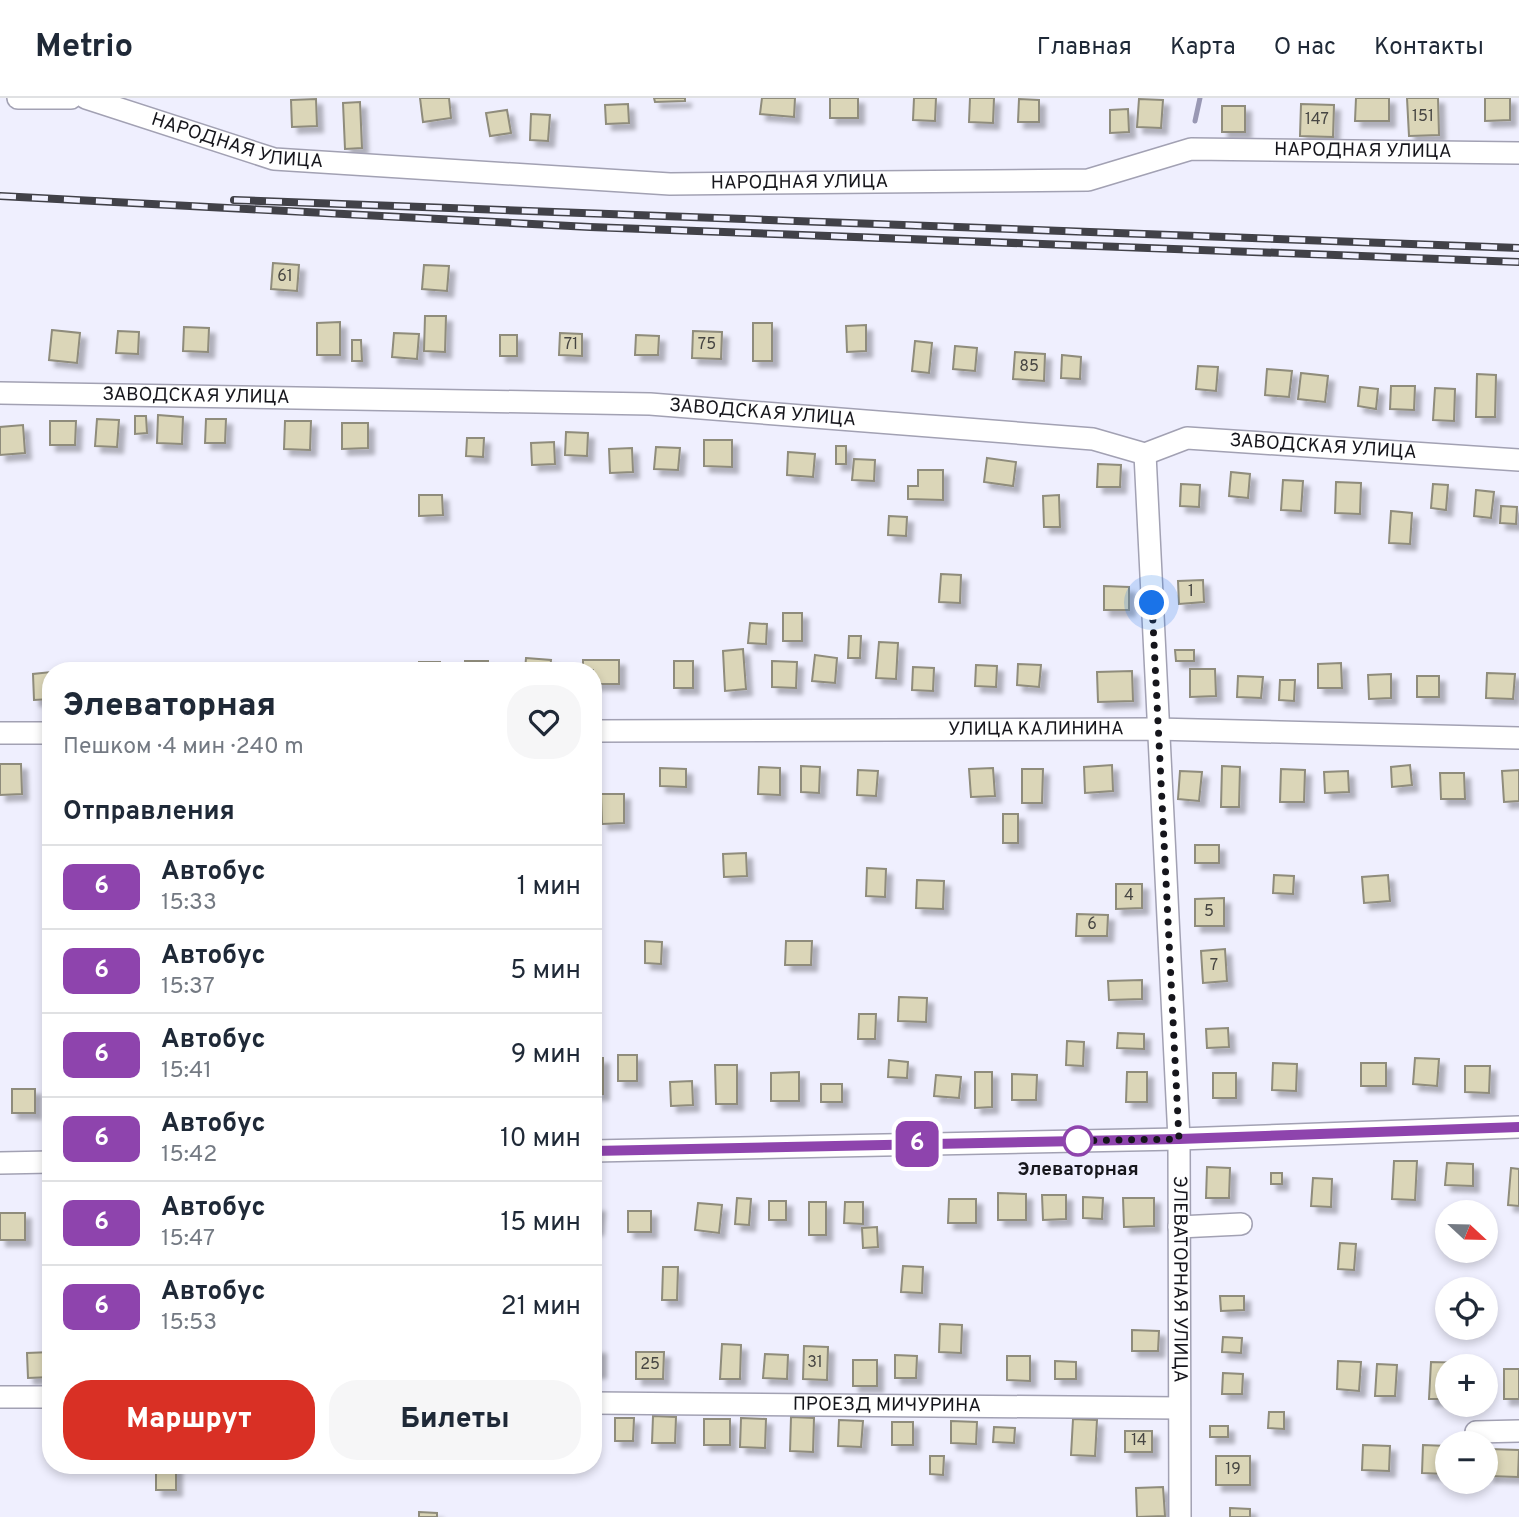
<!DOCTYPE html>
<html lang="ru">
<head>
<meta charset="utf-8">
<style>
	:root { --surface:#fff; --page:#f6f6f7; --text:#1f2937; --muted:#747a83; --line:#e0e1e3; --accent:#d93025 }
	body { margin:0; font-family:Overpass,sans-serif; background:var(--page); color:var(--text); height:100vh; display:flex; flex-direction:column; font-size:26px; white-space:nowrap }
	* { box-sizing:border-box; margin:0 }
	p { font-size:23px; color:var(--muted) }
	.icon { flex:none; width:38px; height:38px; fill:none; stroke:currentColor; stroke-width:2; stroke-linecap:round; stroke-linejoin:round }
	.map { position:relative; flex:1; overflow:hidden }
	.side { position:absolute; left:42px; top:564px; width:560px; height:812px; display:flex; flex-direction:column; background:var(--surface); border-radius:28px; box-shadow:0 4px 10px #0003 }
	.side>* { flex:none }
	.badge { padding:0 14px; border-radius:10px; font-size:24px; line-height:46px }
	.needle { width:46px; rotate:112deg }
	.tools { position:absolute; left:1435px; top:1102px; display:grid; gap:14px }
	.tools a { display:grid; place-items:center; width:63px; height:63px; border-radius:50%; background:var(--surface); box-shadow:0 4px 10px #0003; font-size:35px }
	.you { position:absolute; width:35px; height:35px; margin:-18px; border:5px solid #fff; border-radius:50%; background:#1a73e8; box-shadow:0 0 0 10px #1a73e833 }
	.map>.badge { position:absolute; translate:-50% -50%; box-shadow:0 0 0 4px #fff }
	h2 { padding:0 21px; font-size:26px; line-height:63px }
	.round { display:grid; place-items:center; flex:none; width:74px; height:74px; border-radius:28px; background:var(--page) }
	.head { display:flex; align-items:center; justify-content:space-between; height:119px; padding:0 21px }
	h1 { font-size:33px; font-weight:800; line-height:52px }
	.cta { display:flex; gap:14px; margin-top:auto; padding:14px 21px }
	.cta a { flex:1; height:80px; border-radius:28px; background:var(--accent); color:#fff; font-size:28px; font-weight:800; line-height:80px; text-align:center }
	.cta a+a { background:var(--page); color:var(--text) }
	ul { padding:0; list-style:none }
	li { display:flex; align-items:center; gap:21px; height:84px; padding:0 21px; border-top:2px solid var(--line) }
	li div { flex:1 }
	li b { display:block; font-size:26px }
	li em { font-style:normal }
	li .badge { min-width:77px; font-weight:700; text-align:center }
	header { display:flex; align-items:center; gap:42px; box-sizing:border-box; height:98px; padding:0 35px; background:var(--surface); border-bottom:2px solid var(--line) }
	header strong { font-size:33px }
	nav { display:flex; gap:38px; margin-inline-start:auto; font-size:24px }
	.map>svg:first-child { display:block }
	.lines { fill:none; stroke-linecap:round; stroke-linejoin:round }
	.stream { stroke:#9998b4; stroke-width:5 }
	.building { fill:#dbd6b8; stroke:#8f8c7b; stroke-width:2; filter:url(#shadow) }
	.minor-casing { stroke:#a2a1b3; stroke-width:24 }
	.minor { stroke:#fff; stroke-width:21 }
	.rail-casing { stroke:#414148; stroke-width:8 }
	.rail { stroke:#efeffe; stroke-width:5; stroke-dasharray:16; stroke-linecap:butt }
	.line-casing { stroke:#fff; stroke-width:16 }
	.line { stroke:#8e44ad; stroke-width:10 }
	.walk { stroke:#16161c; stroke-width:7; stroke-dasharray:0 12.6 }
	.stop-dot { fill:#fff; stroke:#8e44ad; stroke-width:3.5 }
	.labels { text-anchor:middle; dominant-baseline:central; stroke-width:6; stroke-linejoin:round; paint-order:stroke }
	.number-label { font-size:16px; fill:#474643 }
	.street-label { font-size:19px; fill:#16161c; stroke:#efeffe }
	.stop-label { font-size:19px; font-weight:bold; fill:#16161c; stroke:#efeffe }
</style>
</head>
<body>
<header>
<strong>Metrio</strong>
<nav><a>Главная</a><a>Карта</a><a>О нас</a><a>Контакты</a></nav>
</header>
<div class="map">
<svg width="1519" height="1419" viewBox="0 0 1519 1419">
	<defs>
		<filter id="shadow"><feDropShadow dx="6" dy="6" stdDeviation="2" flood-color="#0004"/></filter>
	</defs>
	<rect width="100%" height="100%" fill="#efeffe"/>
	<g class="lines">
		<!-- stream -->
		<polyline class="stream" points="1195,23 1200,0"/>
	</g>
	<!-- building -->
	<g class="building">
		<polygon points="420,0 449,0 451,20 423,24"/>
		<polygon points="654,0 685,0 685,3 655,4"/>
		<polygon points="762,0 795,0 794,19 760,16"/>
		<rect x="830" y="0" width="28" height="20"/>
		<polygon points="914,0 936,0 935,23 913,22"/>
		<polygon points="970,0 994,0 993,25 969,24"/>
		<polygon points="1356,0 1389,0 1389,23 1355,23"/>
		<polygon points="1407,0 1438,0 1439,37 1409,38"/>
		<polygon points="1485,0 1510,0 1510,22 1485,23"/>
		<polygon points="316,1 317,28 292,29 291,2"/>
		<polygon points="1019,1 1039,2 1039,24 1018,24"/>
		<polygon points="1139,1 1163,2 1161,30 1137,29"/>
		<polygon points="360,4 362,50 345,51 343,5"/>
		<polygon points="628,6 629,25 606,26 605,7"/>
		<polygon points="1301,6 1334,7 1333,39 1300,38"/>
		<rect x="1222" y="8" width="23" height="26"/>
		<polygon points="1128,11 1129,34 1110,35 1110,12"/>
		<polygon points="507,12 511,35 490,38 486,15"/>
		<polygon points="531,16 550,17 548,43 530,42"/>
		<polygon points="273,165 299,167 297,193 271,191"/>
		<polygon points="424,167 449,168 447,193 422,191"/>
		<polygon points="425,218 446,218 445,254 424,253"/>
		<polygon points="340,224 340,257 317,257 317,225"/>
		<rect x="753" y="225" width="19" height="38"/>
		<polygon points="866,227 866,253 847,254 846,228"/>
		<polygon points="184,229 209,230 208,254 183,253"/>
		<polygon points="52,232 80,235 77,265 49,262"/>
		<polygon points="118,233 139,234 138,256 116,255"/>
		<polygon points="693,233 722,234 721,261 692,260"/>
		<polygon points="394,235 419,236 417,261 392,259"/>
		<polygon points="560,235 582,236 582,258 559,257"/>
		<rect x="500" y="237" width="17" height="21"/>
		<polygon points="636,237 659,238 658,257 635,257"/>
		<polygon points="352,242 361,242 362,263 352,263"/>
		<polygon points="915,243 932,245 929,275 912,273"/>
		<polygon points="955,248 977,250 975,273 953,271"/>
		<polygon points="1015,254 1045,256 1044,283 1013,281"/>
		<polygon points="1062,257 1081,259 1080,281 1061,280"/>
		<polygon points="1198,268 1218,269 1216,293 1196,291"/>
		<polygon points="1267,271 1292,273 1289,299 1265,297"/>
		<polygon points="1301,275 1328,278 1325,304 1298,301"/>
		<polygon points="1477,276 1496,277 1495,319 1476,319"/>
		<polygon points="1391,288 1415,288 1414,312 1390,311"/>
		<polygon points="1360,289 1378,291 1376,311 1358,308"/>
		<polygon points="1435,290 1455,291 1454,323 1433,322"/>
		<polygon points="158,317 183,319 182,346 157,345"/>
		<polygon points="135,318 146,318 147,335 135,336"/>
		<polygon points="97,321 119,322 117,349 95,348"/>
		<polygon points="206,321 226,321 225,345 205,345"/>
		<polygon points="50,323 76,323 75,347 50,347"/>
		<polygon points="285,323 311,323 310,352 284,351"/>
		<polygon points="342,325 368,325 368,350 342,351"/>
		<polygon points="23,327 25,355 0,357 0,329"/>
		<polygon points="566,334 588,335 587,358 565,357"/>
		<polygon points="467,340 484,340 483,359 466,358"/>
		<polygon points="704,342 732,342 732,369 704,368"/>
		<polygon points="554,344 555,366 532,367 531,345"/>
		<rect x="836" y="348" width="10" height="18"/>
		<polygon points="656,349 680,350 678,372 654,371"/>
		<polygon points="632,350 633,374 610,375 609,351"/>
		<polygon points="788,354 815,356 813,379 787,377"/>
		<polygon points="987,360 1016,364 1013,388 984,384"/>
		<polygon points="854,361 875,362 874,383 852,382"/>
		<polygon points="1098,366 1121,367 1120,389 1097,389"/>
		<polygon points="918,372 943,372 943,402 908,401 908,388 918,388"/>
		<polygon points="1231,374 1250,376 1248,400 1229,398"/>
		<polygon points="1283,382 1303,383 1301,413 1281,412"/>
		<polygon points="1336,384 1361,385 1360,416 1335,415"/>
		<polygon points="1181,386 1200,387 1199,409 1180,408"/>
		<polygon points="1433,386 1448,387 1446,412 1431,410"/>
		<polygon points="1476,392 1494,394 1491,420 1474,418"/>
		<polygon points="419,397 442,397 443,417 419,418"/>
		<polygon points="1059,397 1060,429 1044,429 1043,398"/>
		<polygon points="1501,408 1517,409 1516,426 1500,425"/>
		<polygon points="1391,413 1412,415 1410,446 1389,445"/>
		<polygon points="889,418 907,419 906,438 888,437"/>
		<polygon points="941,476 961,477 960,505 939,504"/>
		<polygon points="1203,482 1204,504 1179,506 1178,483"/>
		<polygon points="1104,488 1129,489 1129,512 1104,512"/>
		<rect x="783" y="515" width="19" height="28"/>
		<polygon points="750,525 767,526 766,546 748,545"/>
		<polygon points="849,538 861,538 860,560 848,560"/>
		<polygon points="879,544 898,545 896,581 876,580"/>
		<polygon points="743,551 746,591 725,593 723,553"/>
		<polygon points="1175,552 1194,552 1194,563 1176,563"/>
		<polygon points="815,557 837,560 835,585 812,583"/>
		<polygon points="526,560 551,562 550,572 525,572"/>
		<polygon points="583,562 619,562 619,586 593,586 593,572 583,572"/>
		<rect x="465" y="563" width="23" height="9"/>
		<rect x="674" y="563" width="19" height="27"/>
		<polygon points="772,563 797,564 796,590 772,589"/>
		<rect x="419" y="564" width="21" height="8"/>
		<polygon points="1341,565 1342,590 1318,590 1318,566"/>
		<polygon points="1018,566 1041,567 1039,589 1017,587"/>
		<rect x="208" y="567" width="27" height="5"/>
		<polygon points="976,567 997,568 996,589 975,588"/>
		<polygon points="913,569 934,570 933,593 912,592"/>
		<polygon points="1190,571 1215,571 1216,598 1190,599"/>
		<polygon points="1132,573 1133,603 1098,604 1097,574"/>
		<polygon points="51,574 51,601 34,602 33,576"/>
		<polygon points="1487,575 1515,576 1513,601 1486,600"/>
		<polygon points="1391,576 1391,600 1369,601 1368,577"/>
		<polygon points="1238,578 1263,579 1261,600 1237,599"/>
		<rect x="1417" y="578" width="22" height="21"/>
		<polygon points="1280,582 1295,582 1294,603 1279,602"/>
		<polygon points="45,663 51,663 51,688 45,687"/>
		<polygon points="0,666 21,666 22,696 0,697"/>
		<polygon points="1112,667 1113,693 1085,695 1084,669"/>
		<polygon points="1410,667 1412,687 1392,689 1391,669"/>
		<polygon points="801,668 820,669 819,695 801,694"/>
		<polygon points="1222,668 1240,669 1239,709 1221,709"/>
		<polygon points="759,669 780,670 780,697 758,696"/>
		<polygon points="660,670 686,671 686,689 660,688"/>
		<polygon points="993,670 995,698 971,699 969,671"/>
		<polygon points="1022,671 1043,671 1042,705 1022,705"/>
		<polygon points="1281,671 1305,672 1304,704 1280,704"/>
		<polygon points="858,672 878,673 876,698 857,697"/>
		<polygon points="1519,672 1519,703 1504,704 1502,673"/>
		<polygon points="1180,673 1202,674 1199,703 1178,701"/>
		<polygon points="1348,673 1349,694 1325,695 1324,674"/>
		<polygon points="1440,675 1464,675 1465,701 1441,701"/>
		<polygon points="601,696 624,696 624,725 602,726"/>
		<rect x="1003" y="716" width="15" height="29"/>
		<rect x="1195" y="747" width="24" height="18"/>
		<polygon points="746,755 747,778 724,779 723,756"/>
		<polygon points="867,770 886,771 885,799 866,798"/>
		<polygon points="1274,777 1294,778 1293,796 1273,795"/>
		<polygon points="1388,777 1390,803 1364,805 1362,779"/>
		<polygon points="917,782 944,783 943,811 916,810"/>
		<polygon points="1116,786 1142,786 1142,810 1116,811"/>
		<polygon points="1224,800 1224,828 1195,828 1195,801"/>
		<polygon points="1077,816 1108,817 1107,838 1076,838"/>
		<polygon points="645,843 662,844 661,866 645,865"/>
		<polygon points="786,843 812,843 811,867 785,867"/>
		<polygon points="1225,851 1227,883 1203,885 1201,853"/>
		<polygon points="1142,882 1142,901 1109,902 1108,883"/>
		<polygon points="899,899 927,900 926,924 898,923"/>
		<polygon points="859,916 876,916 875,941 858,941"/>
		<polygon points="1228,930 1229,949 1207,950 1206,931"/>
		<polygon points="1118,935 1144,936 1144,951 1117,950"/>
		<polygon points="1067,943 1084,944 1083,968 1066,967"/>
		<rect x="618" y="957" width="19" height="26"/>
		<rect x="593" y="960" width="10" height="36"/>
		<polygon points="1415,960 1439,961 1437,988 1413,986"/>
		<polygon points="889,962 908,964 907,980 888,979"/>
		<polygon points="1273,965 1297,966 1296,993 1272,992"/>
		<rect x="1361" y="965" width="25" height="23"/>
		<polygon points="715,967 737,967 737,1006 716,1006"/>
		<polygon points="1465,968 1490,968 1489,995 1465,994"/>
		<polygon points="799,974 799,1003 771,1003 771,975"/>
		<polygon points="975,974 992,974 992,1009 975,1010"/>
		<polygon points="1127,974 1147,974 1147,1004 1126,1004"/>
		<rect x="1213" y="975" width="23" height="25"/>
		<polygon points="1012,976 1037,977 1036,1002 1012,1002"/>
		<polygon points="936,977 961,979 959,1000 934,998"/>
		<polygon points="692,983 693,1007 671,1008 670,984"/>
		<rect x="821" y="986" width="21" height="18"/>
		<rect x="12" y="991" width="23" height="24"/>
		<polygon points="1394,1063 1417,1063 1415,1102 1392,1101"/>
		<polygon points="1447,1065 1473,1066 1473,1088 1445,1087"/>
		<polygon points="1207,1069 1230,1070 1229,1100 1206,1100"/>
		<polygon points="1511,1070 1519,1071 1519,1108 1508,1107"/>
		<rect x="1271" y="1075" width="11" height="11"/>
		<polygon points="1313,1080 1332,1081 1331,1109 1311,1108"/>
		<polygon points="998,1095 1026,1096 1026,1122 998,1122"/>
		<polygon points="1042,1097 1066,1097 1066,1121 1043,1122"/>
		<polygon points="1083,1099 1103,1100 1102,1121 1083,1120"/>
		<polygon points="737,1100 751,1101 749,1127 735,1126"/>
		<polygon points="1123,1100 1154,1100 1154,1128 1124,1129"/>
		<polygon points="949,1101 976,1101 976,1125 948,1125"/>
		<rect x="769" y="1103" width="17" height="19"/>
		<rect x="809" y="1104" width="17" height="33"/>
		<polygon points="845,1104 863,1104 863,1126 844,1125"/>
		<polygon points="698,1105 722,1107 719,1135 695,1132"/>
		<polygon points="593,1108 599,1108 597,1131 593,1131"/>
		<rect x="628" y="1113" width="23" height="21"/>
		<rect x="0" y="1115" width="25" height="27"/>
		<polygon points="877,1129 878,1149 863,1150 862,1130"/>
		<polygon points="1340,1145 1356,1146 1354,1172 1338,1171"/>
		<polygon points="903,1168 923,1169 922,1195 901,1194"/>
		<polygon points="663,1169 678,1169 677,1202 662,1202"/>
		<polygon points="1220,1198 1244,1198 1244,1212 1221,1213"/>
		<polygon points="940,1226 962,1227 961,1255 939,1254"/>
		<polygon points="1132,1232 1159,1233 1158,1253 1132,1253"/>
		<polygon points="1223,1239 1242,1240 1241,1255 1222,1254"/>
		<polygon points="722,1246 741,1247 740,1281 720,1281"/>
		<polygon points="804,1248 828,1249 827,1282 803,1281"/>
		<rect x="593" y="1250" width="7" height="24"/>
		<polygon points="51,1254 51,1279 28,1280 27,1255"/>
		<polygon points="636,1254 664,1254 663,1281 636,1281"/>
		<polygon points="765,1256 788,1257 787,1281 763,1280"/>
		<polygon points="895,1257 917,1258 916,1280 895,1280"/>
		<polygon points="1007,1258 1030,1258 1030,1283 1007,1282"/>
		<rect x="853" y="1262" width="24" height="26"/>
		<polygon points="1055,1263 1076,1264 1076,1281 1055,1281"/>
		<polygon points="1338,1263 1361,1264 1359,1293 1337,1291"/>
		<polygon points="1431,1264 1467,1265 1467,1269 1447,1269 1447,1301 1429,1301"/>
		<polygon points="1377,1266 1397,1267 1395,1298 1375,1298"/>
		<rect x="1504" y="1271" width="15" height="30"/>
		<polygon points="1223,1275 1243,1276 1242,1296 1222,1296"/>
		<polygon points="1269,1314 1284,1314 1284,1331 1268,1330"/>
		<polygon points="653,1318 676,1319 675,1345 652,1345"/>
		<polygon points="791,1319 814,1320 813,1354 790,1353"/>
		<polygon points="615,1320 634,1320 633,1343 615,1343"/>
		<polygon points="741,1320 766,1321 765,1350 740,1349"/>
		<rect x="704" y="1321" width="26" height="26"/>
		<polygon points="1073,1321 1097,1322 1095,1358 1071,1357"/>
		<polygon points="839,1322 863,1323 861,1349 838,1348"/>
		<polygon points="951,1323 977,1324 976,1346 951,1345"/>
		<rect x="892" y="1324" width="21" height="23"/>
		<rect x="1210" y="1328" width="18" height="11"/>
		<polygon points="994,1329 1015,1330 1014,1345 993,1344"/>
		<rect x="1125" y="1333" width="27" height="21"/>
		<polygon points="1363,1347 1390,1348 1389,1373 1362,1372"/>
		<polygon points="1423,1347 1447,1348 1446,1376 1422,1375"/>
		<polygon points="1489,1351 1519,1352 1518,1379 1488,1378"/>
		<polygon points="930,1358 944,1358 943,1377 930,1376"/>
		<rect x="1216" y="1358" width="34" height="29"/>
		<rect x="156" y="1367" width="20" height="25"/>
		<polygon points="1163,1389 1165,1418 1137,1419 1136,1390"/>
		<polygon points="1230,1410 1250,1411 1250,1419 1230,1419"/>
		<polygon points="419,1414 437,1415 437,1419 419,1419"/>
	</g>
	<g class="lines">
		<!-- minor casing -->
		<g class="minor-casing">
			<g id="minor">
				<polyline points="18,0 71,0"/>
				<path id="s1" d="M86,0L274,61L670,86L1088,82L1191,51L1519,55"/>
				<path id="s2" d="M0,295L650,306L1093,341L1145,356L1187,340L1519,362"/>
				<path id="s3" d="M1145,356L1179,1041L1180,1419"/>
				<path id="s4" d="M593,633L1156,631L1519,640"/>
				<polyline points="0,635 51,635"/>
				<polyline points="593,1053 1179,1041 1519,1029"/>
				<polyline points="0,1065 51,1064"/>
				<polyline points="1179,1129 1241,1126"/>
				<polyline points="0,1299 51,1299"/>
				<path id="s5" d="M593,1305L1179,1310"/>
				<polyline points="1476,1334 1519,1333"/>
			</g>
		</g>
		<!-- minor -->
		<use href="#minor" class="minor"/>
		<!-- rail casing -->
		<g class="rail-casing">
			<g id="rail">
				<polyline points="0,98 590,129 1519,164"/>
				<polyline points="234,102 1519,150"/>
			</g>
		</g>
		<!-- rail -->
		<use href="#rail" class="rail"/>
	</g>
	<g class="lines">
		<!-- line casing -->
		<g class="line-casing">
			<polyline id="line" points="593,1053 1179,1041 1519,1029"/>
		</g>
		<!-- line -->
		<use href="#line" class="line"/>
		<!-- walk -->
		<polyline class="walk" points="1078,1043 1067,1043 1179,1041 1152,505"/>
	</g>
	<!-- markers -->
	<circle class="stop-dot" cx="1078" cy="1043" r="14"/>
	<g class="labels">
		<!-- number labels -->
		<g class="number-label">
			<text x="1423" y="19">151</text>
			<text x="1317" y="22">147</text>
			<text x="285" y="179">61</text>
			<text x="571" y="247">71</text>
			<text x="707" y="247">75</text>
			<text x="1029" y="269">85</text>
			<text x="1191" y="494">1</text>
			<text x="1129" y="798">4</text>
			<text x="1209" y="814">5</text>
			<text x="1092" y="827">6</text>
			<text x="1214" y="868">7</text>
			<text x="815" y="1265">31</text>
			<text x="650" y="1267">25</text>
			<text x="1139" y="1343">14</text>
			<text x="1233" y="1372">19</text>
		</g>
		<!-- street labels -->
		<g class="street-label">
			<text stroke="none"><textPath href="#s1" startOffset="158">НАРОДНАЯ УЛИЦА</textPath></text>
			<text stroke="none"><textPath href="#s1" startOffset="1292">НАРОДНАЯ УЛИЦА</textPath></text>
			<text stroke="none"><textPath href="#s1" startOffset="724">НАРОДНАЯ УЛИЦА</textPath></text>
			<text stroke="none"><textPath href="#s2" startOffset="196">ЗАВОДСКАЯ УЛИЦА</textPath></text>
			<text stroke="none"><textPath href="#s2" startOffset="763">ЗАВОДСКАЯ УЛИЦА</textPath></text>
			<text stroke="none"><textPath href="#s2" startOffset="1330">ЗАВОДСКАЯ УЛИЦА</textPath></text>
			<text stroke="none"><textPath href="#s4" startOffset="443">УЛИЦА КАЛИНИНА</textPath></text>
			<text stroke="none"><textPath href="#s3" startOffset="826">ЭЛЕВАТОРНАЯ УЛИЦА</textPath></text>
			<text stroke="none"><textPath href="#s5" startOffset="294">ПРОЕЗД МИЧУРИНА</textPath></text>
		</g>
		<!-- stop labels -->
		<g class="stop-label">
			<text x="1078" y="1072">Элеваторная</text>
		</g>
	</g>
</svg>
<div class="tools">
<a><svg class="needle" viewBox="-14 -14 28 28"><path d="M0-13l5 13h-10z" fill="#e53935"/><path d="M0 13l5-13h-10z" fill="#747a83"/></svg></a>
<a><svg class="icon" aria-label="locate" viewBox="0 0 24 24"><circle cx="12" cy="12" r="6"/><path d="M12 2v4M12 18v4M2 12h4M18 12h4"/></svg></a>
<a>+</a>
<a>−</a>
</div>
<div class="you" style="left:1152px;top:505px"></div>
<b class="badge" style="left:917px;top:1046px;background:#8e44ad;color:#fff">6</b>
<section class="side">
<div class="head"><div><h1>Элеваторная</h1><p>Пешком · 4 мин · 240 m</p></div><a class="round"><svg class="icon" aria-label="heart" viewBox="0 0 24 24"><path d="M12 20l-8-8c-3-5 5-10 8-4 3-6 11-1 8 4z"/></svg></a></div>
<h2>Отправления</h2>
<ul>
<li><span class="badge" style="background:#8e44ad;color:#fff">6</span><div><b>Автобус</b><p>15:33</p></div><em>1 мин</em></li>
<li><span class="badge" style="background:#8e44ad;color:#fff">6</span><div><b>Автобус</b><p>15:37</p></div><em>5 мин</em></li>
<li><span class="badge" style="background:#8e44ad;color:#fff">6</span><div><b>Автобус</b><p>15:41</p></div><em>9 мин</em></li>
<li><span class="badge" style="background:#8e44ad;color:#fff">6</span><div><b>Автобус</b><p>15:42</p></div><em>10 мин</em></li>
<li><span class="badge" style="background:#8e44ad;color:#fff">6</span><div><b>Автобус</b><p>15:47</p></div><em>15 мин</em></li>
<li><span class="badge" style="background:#8e44ad;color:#fff">6</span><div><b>Автобус</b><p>15:53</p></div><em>21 мин</em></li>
</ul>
<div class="cta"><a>Маршрут</a><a>Билеты</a></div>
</section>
</div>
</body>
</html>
